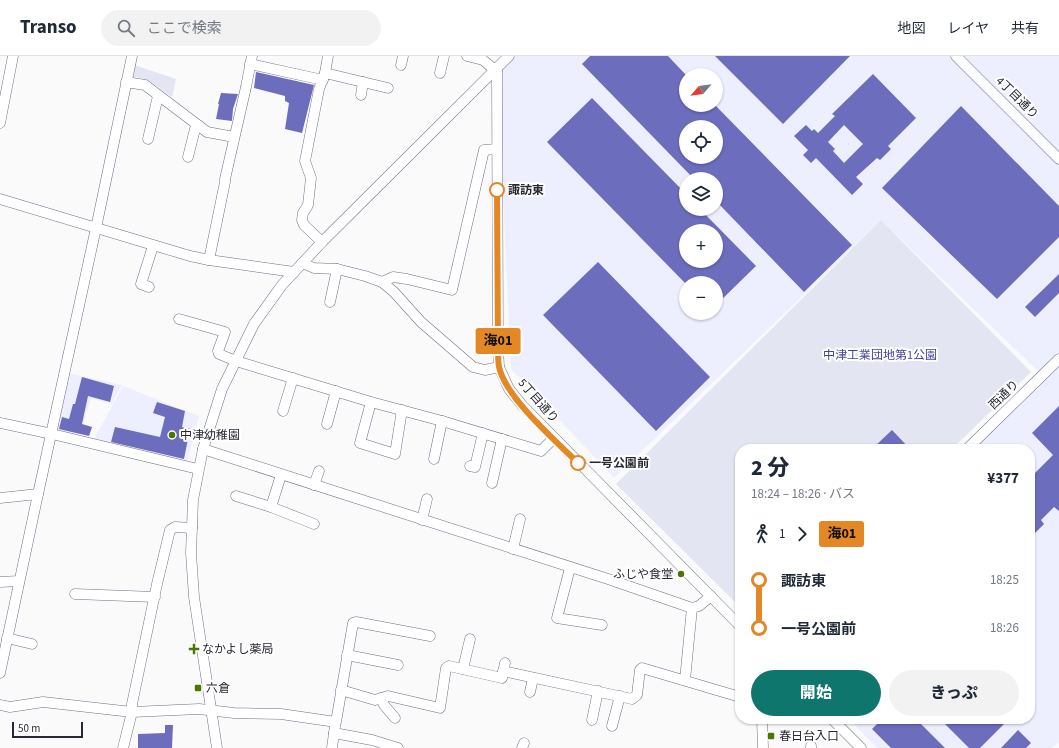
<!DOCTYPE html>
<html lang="ja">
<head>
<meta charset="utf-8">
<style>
	:root { --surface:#fff; --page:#f2f2f3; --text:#1f2937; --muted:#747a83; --line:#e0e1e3; --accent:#0f766e }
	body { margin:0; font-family:"Source Sans 3","Noto Sans JP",sans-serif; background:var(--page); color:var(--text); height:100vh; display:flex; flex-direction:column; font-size:15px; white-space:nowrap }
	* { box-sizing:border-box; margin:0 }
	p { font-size:13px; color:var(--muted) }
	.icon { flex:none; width:22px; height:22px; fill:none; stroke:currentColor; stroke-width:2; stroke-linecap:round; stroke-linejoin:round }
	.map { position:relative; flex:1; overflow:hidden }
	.details { position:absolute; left:735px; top:388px; width:300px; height:280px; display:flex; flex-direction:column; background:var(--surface); border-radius:16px; box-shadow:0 1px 3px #0004 }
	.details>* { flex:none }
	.badge { padding:0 8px; border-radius:3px; font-size:14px; line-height:26px }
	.needle { width:26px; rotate:242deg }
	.buttons { position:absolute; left:679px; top:12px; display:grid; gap:8px }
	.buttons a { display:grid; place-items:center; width:44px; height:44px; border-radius:50%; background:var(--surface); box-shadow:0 1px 3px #0004; font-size:20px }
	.scale { position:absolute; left:12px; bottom:10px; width:71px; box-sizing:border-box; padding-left:4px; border:2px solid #272833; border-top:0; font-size:11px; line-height:14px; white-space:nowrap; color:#272833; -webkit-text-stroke:3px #fff; paint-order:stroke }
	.map>.badge { position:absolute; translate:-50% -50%; box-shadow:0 0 0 2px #fff }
	.legs { display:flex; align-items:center; gap:6px; height:44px; padding:0 16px; font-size:13px }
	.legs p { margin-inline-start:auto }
	.head { display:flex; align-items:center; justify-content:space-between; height:68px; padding:0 16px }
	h1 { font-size:22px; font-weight:800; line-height:30px }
	.button { display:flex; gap:8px; margin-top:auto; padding:8px 16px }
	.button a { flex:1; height:46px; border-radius:24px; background:var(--accent); color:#fff; font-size:16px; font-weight:800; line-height:46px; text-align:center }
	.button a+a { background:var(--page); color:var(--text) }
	ul { padding:0 16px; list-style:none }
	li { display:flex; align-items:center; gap:14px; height:48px; font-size:15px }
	li i { display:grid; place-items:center; width:6px; height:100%; margin:0 5px; background:currentColor }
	li i::after { content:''; width:10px; height:10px; margin:-5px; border:3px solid; border-radius:50%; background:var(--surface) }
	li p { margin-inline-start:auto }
	li:first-child i { background:linear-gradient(#0000 50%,currentColor 0) }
	li:last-child i { background:linear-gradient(currentColor 50%,#0000 0) }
	header { display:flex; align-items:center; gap:24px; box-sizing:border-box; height:56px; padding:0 20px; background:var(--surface); border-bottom:1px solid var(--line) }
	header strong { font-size:19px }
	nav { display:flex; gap:22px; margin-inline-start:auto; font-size:14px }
	.search { width:280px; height:36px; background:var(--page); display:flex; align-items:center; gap:10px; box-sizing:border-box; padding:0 14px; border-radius:22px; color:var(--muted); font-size:15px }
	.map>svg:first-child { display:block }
	.built { fill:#eeeffe; fill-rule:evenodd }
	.green { fill:#e3e5f3 }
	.building { fill:#6c6dbd; fill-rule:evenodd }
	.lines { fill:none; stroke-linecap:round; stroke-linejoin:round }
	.minor-casing { stroke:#6e7089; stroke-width:11 }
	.minor { stroke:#fff; stroke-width:10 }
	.line-1-casing { stroke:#fff; stroke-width:9 }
	.line-1 { stroke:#e48826; stroke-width:6 }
	.stop-1-dot { fill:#fff; stroke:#e48826; stroke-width:2 }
	.poi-dot { fill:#497800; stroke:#fff; stroke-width:1.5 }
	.labels { text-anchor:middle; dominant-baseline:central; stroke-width:4; stroke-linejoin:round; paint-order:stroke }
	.street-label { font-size:12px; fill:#272833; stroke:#fff }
	.stop-label { font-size:12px; font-weight:bold; fill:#272833; stroke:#fff; text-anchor:start }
	.park-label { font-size:12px; fill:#473fa0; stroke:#fff }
	.poi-label { font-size:12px; fill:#272833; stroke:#fff; text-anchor:start }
</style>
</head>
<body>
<header>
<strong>Transo</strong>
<div class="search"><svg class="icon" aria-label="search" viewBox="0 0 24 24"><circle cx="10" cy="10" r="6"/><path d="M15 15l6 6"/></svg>ここで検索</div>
<nav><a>地図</a><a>レイヤ</a><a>共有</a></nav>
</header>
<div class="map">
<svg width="1059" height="692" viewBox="0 0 1059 692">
	<rect width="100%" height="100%" fill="#fafafa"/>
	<!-- built -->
	<g class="built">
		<path d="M509,0H1059V687L1051,692H877L849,663H1030V393H969L1042,319L881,164L614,422L511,313L497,12ZM686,19H716V49H686ZM686,71H716V101H686ZM686,123H716V153H686ZM686,175H716V205H686ZM686,227H716V257H686Z"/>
		<polygon points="69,317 122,329 112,347 91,343 78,381 60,378 56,373"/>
		<polygon points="123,330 199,360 187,407 93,385"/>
	</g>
	<!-- green -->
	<g class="green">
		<polygon points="134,9 176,23 172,41 148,24 132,20"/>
		<polygon points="881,164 1031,316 952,393 740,393 740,551 616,428"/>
	</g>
	<!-- building -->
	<g class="building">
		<path d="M590,0H668L686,19V49H715L852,189L804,236L716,145V123H694L582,8ZM686,71H716V101H686Z"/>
		<polygon points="715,0 850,0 783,68"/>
		<polygon points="256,16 314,29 302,77 285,73 289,47 285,45 285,40 254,32"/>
		<path d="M873,18L916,62L888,90L891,93L880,104L877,102L856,121L863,128L852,139L816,102L811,107L803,99L808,94L794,80L806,69L812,75L814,73L818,77L835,60L832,58ZM844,69L863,88L844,107L833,95L835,93L828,86Z"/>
		<polygon points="221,37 238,38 233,53 232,65 216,63 219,48 218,48"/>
		<path d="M592,42L686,138V153H700L756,210L716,249V227H685L547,86ZM686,175H716V205H686Z"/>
		<polygon points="961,50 1059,150 1059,181 997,243 882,132"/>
		<polygon points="598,206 710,321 656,375 543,259"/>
		<polygon points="1059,218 1059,237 1035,261 1025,251"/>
		<polygon points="82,321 114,330 110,346 88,340 82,368 92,371 89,380 59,373 62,361 69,363 73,348 75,348"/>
		<polygon points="157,346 185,355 182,371 190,373 184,403 111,386 115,371 160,381 165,361 153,357"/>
		<polygon points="1059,350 1059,455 1054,451 1041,464 1044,468 1035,477 1034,475 1030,479 1030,422 1053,399 1032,377"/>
		<polygon points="892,374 910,393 872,393"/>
		<polygon points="882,663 916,663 945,692 891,692 872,673"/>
		<polygon points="940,663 1009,663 980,692 969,692"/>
		<polygon points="165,669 173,669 172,692 138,692 138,678 165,677"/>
		<polygon points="1018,674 1031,687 1026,692 1001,692"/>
	</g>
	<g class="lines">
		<!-- minor casing -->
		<g class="minor-casing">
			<g id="minor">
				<polyline points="328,0 325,17 388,32"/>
				<polyline points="467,0 483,4 495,14"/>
				<polyline points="956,0 1059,103"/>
				<polyline points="250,8 323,24"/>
				<polyline points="401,9 403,0"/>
				<polyline points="497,12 498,292 499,311 509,333 522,349 740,570"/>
				<polyline points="440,17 444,0"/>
				<polyline points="126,26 145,29 207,76 234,81"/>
				<polyline points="361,39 363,26"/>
				<polyline points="0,67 13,0"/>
				<polyline points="148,83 158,40"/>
				<polyline points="188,101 195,73 198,69"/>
				<polyline points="0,143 190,200 209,204 294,216"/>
				<polyline points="322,186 304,169 302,164 303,157 308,149 311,122 305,105 307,95 319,33 325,17"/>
				<polyline points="209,204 225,126 225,123 246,31 252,0"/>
				<polyline points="302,207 314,212 337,213 365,220 382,226 394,236 421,266 473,311 485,314 499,311"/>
				<polyline points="382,226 393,221 407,223 452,234 484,94 497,93"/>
				<polyline points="149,231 141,228 153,190"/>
				<polyline points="330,246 337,213"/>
				<polyline points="179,263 225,276 218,295 219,298 236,305 371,346 442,365 541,395 554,382"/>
				<polyline points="371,346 360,387 395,398 402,354"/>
				<polyline points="283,355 293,322"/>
				<polyline points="0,367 52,378 198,413"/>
				<polyline points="327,368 336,335"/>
				<polyline points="203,393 608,523 692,552 699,550 711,540"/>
				<polyline points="967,393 1059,303"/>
				<polyline points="434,403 442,365"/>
				<polyline points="470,410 475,411 483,377"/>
				<polyline points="281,419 271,451 314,468"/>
				<polyline points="492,427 502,383"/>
				<polyline points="314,429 319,415"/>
				<polyline points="236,440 271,451"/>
				<polyline points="0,442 38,438"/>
				<polyline points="422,464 427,443"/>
				<polyline points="513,493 520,463"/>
				<polyline points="570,512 557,562 602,569"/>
				<polyline points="0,526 19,525"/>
				<polyline points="75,538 155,541"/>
				<polyline points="7,582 32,588"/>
				<polyline points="347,599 398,609"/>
				<polyline points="463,613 470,583"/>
				<polyline points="503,615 632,643 637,639 640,614 642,612 740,641"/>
				<polyline points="0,617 38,438 96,172 132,0"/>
				<polyline points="685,624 692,552"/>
				<polyline points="341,634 375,644 388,640 440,652 446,612 449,610 502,622 505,607"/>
				<polyline points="530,636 533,622"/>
				<polyline points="381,642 384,649 395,662"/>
				<polyline points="0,649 10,651 43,646 132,656 199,653 234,657 281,658 336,666 353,567 356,566 430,580"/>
				<polyline points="762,663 763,692"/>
				<polyline points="832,663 861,692"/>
				<polyline points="592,664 598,635"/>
				<polyline points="612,670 620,640"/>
				<polyline points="334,677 372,684 398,692"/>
				<polyline points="123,692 132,656 132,648 157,528 170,474 175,471 192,472"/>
				<polyline points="217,692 194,541 191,497 193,444 203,393 222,333 254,268 282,229 322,186 509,0"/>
				<polyline points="332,692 335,670"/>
				<polyline points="522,692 524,687"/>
				<polyline points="811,692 811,690"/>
			</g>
		</g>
		<!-- minor -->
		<use href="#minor" class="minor"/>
	</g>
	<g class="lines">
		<!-- line-1 casing -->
		<g class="line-1-casing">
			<path id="line-1" d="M497,134L498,292C498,298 498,305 499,311C506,342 555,384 578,407"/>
		</g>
		<!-- line-1 -->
		<use href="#line-1" class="line-1"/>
	</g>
	<!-- markers -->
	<g class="stop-1-dot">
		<circle cx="497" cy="134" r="7"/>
		<circle cx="578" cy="407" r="7"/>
	</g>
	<g class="poi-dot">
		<circle cx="172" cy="379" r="4"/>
		<circle cx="681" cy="518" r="4"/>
		<path d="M192 587h4v4h4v4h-4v4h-4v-4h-4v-4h4z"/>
		<rect x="194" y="628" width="8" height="8" rx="2"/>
		<rect x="767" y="676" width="8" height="8" rx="2"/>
	</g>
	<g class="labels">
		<!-- street labels -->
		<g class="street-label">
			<text transform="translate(1017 42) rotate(45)">4丁目通り</text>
			<text transform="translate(1004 339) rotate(-44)">西通り</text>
			<text transform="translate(538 345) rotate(49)">5丁目通り</text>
		</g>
		<!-- stop labels -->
		<g class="stop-label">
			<text x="508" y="134">諏訪東</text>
			<text x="589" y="407">一号公園前</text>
		</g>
		<!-- park labels -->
		<g class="park-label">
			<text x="880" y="299">中津工業団地第1公園</text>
		</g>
		<!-- poi labels -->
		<g class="poi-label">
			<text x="180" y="379">中津幼稚園</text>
			<text x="673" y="518" text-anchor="end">ふじや食堂</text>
			<text x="202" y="593">なかよし薬局</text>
			<text x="206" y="632">六倉</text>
			<text x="779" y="680">春日台入口</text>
		</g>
	</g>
</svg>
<div class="buttons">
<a><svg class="needle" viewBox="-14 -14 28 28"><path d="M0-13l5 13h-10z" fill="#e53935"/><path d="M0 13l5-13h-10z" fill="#747a83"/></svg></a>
<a><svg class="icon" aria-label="locate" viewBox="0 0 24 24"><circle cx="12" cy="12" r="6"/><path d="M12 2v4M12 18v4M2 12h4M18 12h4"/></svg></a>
<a><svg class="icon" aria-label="layers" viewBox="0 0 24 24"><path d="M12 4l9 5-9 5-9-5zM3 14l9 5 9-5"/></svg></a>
<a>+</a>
<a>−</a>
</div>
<div class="scale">50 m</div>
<b class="badge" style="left:498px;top:285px;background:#e48826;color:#111">海01</b>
<section class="details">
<div class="head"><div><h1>2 分</h1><p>18:24 – 18:26 · バス</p></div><b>¥377</b></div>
<div class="legs"><svg class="icon" aria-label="walk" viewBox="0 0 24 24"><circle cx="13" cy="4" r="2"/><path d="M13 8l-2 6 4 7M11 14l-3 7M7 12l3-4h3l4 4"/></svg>1<svg class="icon" aria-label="forward" viewBox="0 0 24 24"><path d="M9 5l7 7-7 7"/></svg><b class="badge" style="background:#e48826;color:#111">海01</b></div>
<ul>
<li><i style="color:#e48826"></i><b>諏訪東</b><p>18:25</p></li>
<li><i style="color:#e48826"></i><b>一号公園前</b><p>18:26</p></li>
</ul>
<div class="button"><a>開始</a><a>きっぷ</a></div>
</section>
</div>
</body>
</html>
